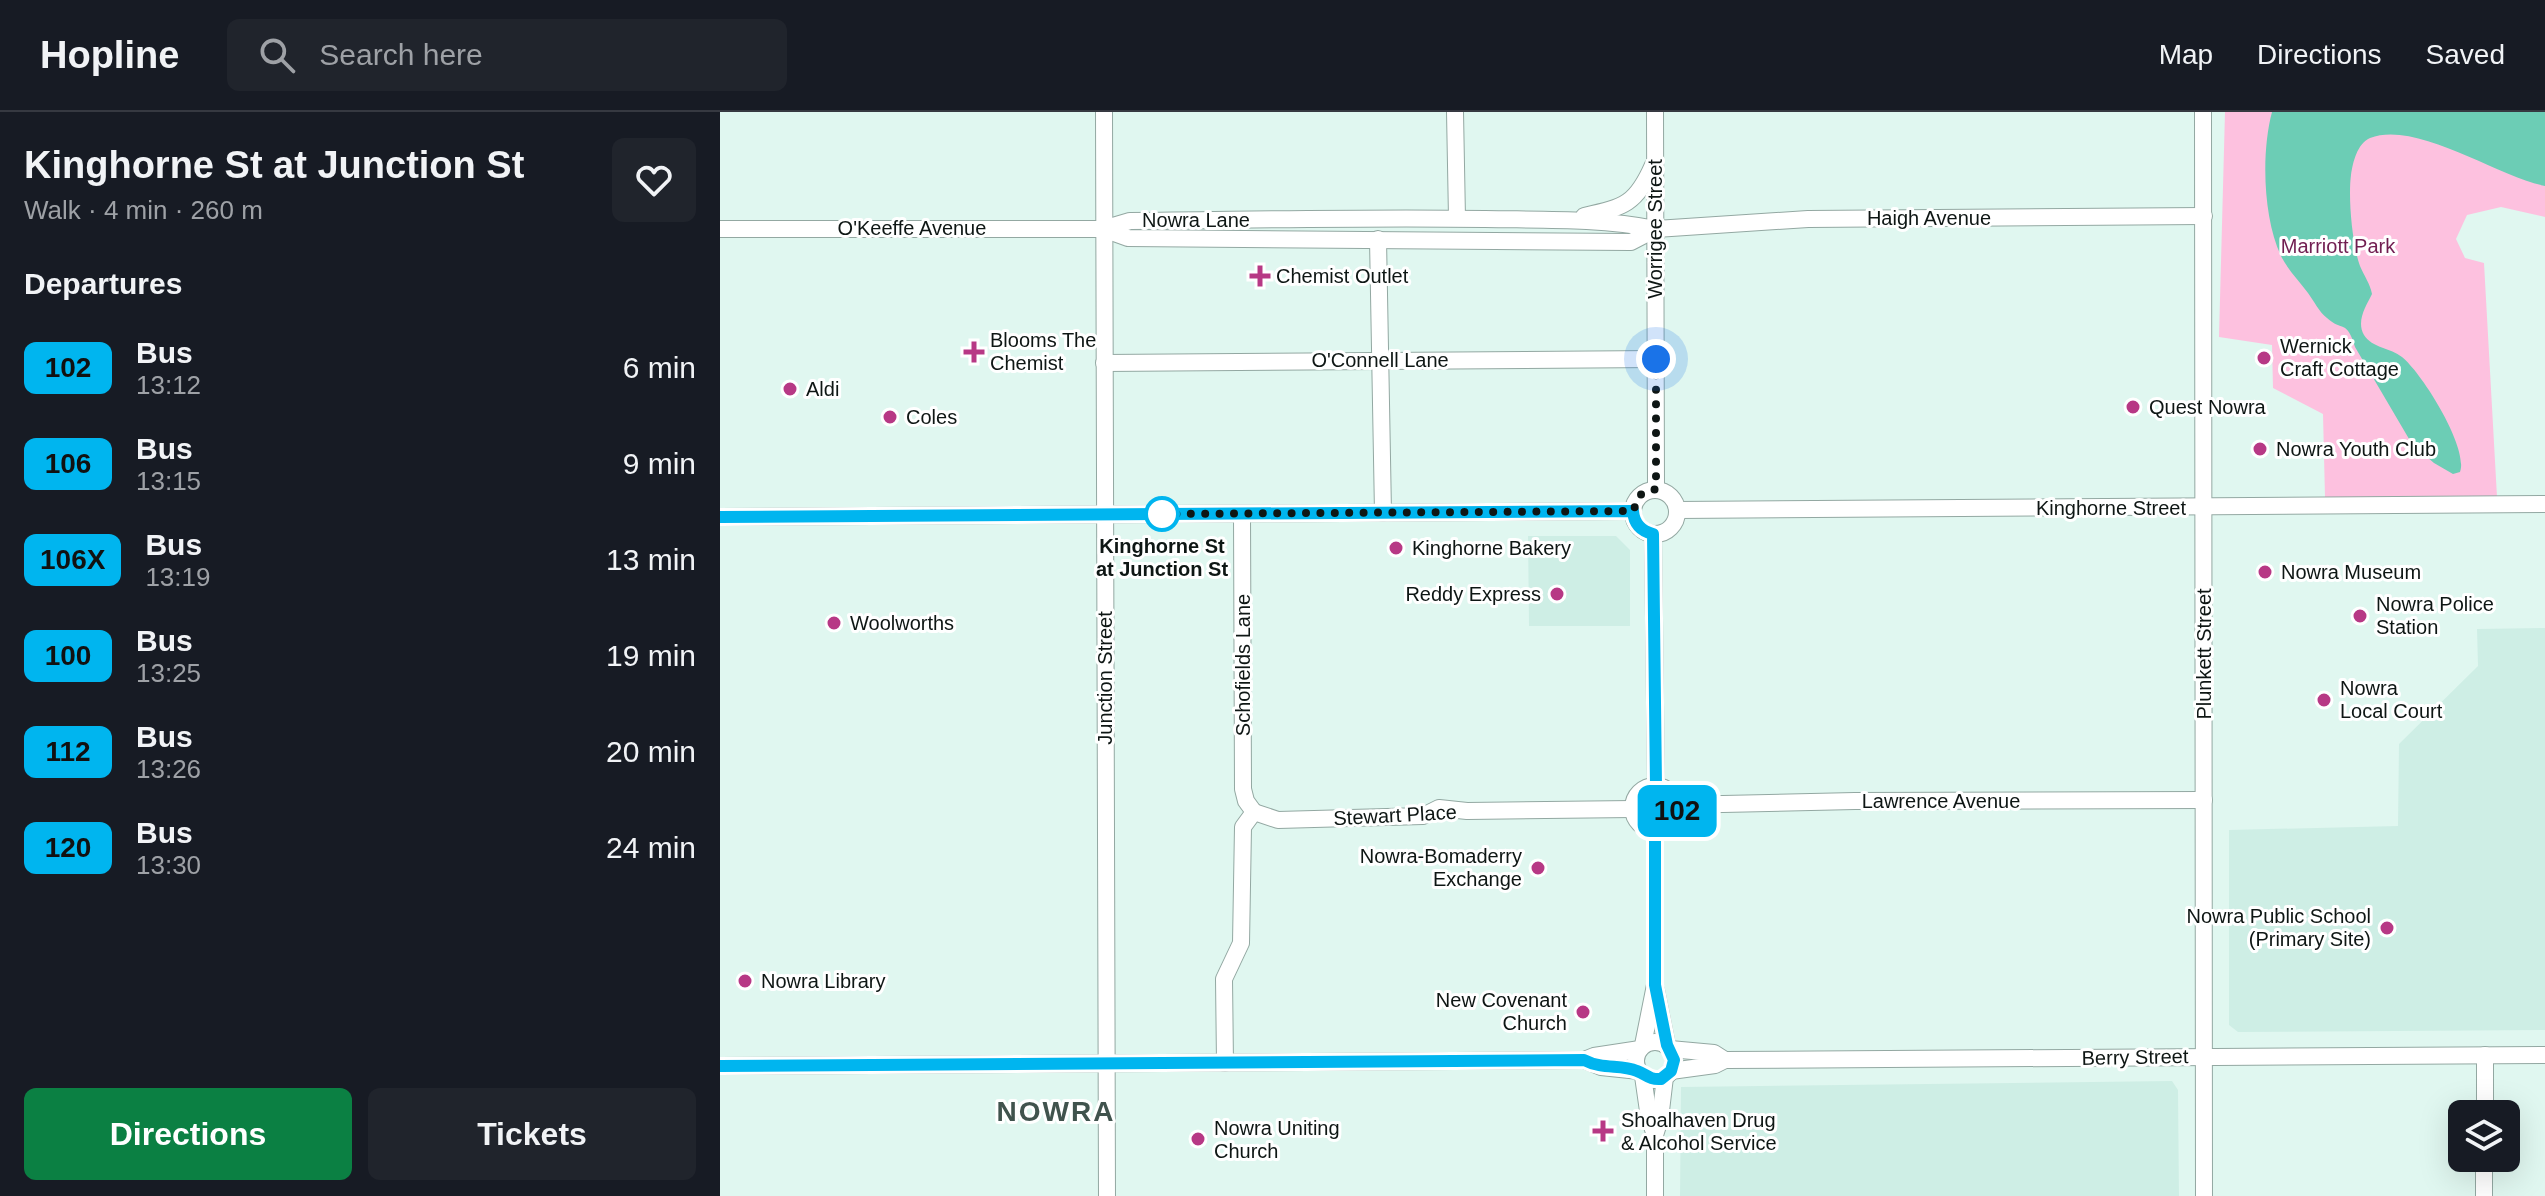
<!DOCTYPE html>
<html lang="en">
<head>
<meta charset="utf-8">
<style>
	:root { --surface:#171b24; --page:#20242c; --text:#f1f3f6; --muted:#9ea1a6; --line:#363941; --accent:#0b8043 }
	body { margin:0; font-family:Arial,sans-serif; background:var(--page); color:var(--text); height:100vh; display:flex; flex-direction:column; font-size:30px; white-space:nowrap }
	* { box-sizing:border-box; margin:0 }
	p { font-size:26px; color:var(--muted) }
	.icon { flex:none; width:44px; height:44px; fill:none; stroke:currentColor; stroke-width:2; stroke-linecap:round; stroke-linejoin:round }
	.map { position:relative; flex:1; overflow:hidden }
	.side { display:flex; flex-direction:column; background:var(--surface); width:720px }
	.side>* { flex:none }
	.badge { padding:0 16px; border-radius:12px; font-size:28px; line-height:52px }
	.fabs { position:absolute; left:1728px; top:988px; display:grid; gap:16px }
	.fabs a { display:grid; place-items:center; width:72px; height:72px; border-radius:12px; background:var(--surface); box-shadow:0 8px 32px #0002; font-size:40px }
	.you { position:absolute; width:40px; height:40px; margin:-20px; border:6px solid #fff; border-radius:50%; background:#1a73e8; box-shadow:0 0 0 12px #1a73e833 }
	.map>.badge { position:absolute; translate:-50% -50%; box-shadow:0 0 0 4px #fff }
	h2 { padding:0 24px; font-size:30px; line-height:72px }
	.round { display:grid; place-items:center; flex:none; width:84px; height:84px; border-radius:12px; background:var(--page) }
	.overview { display:flex; align-items:center; justify-content:space-between; height:136px; padding:0 24px }
	h1 { font-size:38px; font-weight:700; line-height:60px }
	.button { display:flex; gap:16px; margin-top:auto; padding:16px 24px }
	.button a { flex:1; height:92px; border-radius:12px; background:var(--accent); color:#fff; font-size:32px; font-weight:700; line-height:92px; text-align:center }
	.button a+a { background:var(--page); color:var(--text) }
	ul { padding:0; list-style:none }
	li { display:flex; align-items:center; gap:24px; height:96px; padding:0 24px }
	li div { flex:1 }
	li b { display:block; font-size:30px }
	li em { font-style:normal }
	li .badge { min-width:88px; font-weight:700; text-align:center }
	header { display:flex; align-items:center; gap:48px; box-sizing:border-box; height:112px; padding:0 40px; background:var(--surface); border-bottom:2px solid var(--line) }
	header strong { font-size:38px }
	nav { display:flex; gap:44px; margin-inline-start:auto; font-size:28px }
	.search { width:560px; height:72px; background:var(--page); display:flex; align-items:center; gap:20px; box-sizing:border-box; padding:0 28px; border-radius:12px; color:var(--muted); font-size:30px }
	main { display:flex; flex:1; min-height:0 }
	.map>svg:first-child { display:block }
	.built { fill:#ceeee5 }
	.green { fill:#fdc1df }
	.water { fill:#6ccdb5 }
	.lines { fill:none; stroke-linecap:round; stroke-linejoin:round }
	.minor-casing { stroke:#93a8a2; stroke-width:18 }
	.minor { stroke:#fff; stroke-width:16 }
	.line-casing { stroke:#fff; stroke-width:18 }
	.line { stroke:#00b5ef; stroke-width:12 }
	.walk { stroke:#0e1614; stroke-width:8; stroke-dasharray:0 14.4 }
	.poi-dot { fill:#b73885; stroke:#fff; stroke-width:3 }
	.stop-dot { fill:#fff; stroke:#00b5ef; stroke-width:4 }
	.labels { text-anchor:middle; dominant-baseline:central; stroke-width:6; stroke-linejoin:round; paint-order:stroke }
	.street-label { font-size:20px; fill:#0e1614; stroke:#fff }
	.park-label { font-size:20px; fill:#711e51; stroke:#fff }
	.poi-label { font-size:20px; fill:#0e1614; stroke:#fff; text-anchor:start }
	.stop-label { font-size:20px; font-weight:bold; fill:#0e1614; stroke:#fff }
	.district-label { font-size:28px; font-weight:bold; letter-spacing:2px; fill:#40534d; stroke:#fff }
</style>
</head>
<body>
<header>
<strong>Hopline</strong>
<div class="search"><svg class="icon" aria-label="search" viewBox="0 0 24 24"><circle cx="10" cy="10" r="6"/><path d="M15 15l6 6"/></svg>Search here</div>
<nav><a>Map</a><a>Directions</a><a>Saved</a></nav>
</header>
<main>
<section class="side">
<div class="overview"><div><h1>Kinghorne St at Junction St</h1><p>Walk · 4 min · 260 m</p></div><a class="round"><svg class="icon" aria-label="heart" viewBox="0 0 24 24"><path d="M12 20l-8-8c-3-5 5-10 8-4 3-6 11-1 8 4z"/></svg></a></div>
<h2>Departures</h2>
<ul>
<li><span class="badge" style="background:#00b5ef;color:#111">102</span><div><b>Bus</b><p>13:12</p></div><em>6 min</em></li>
<li><span class="badge" style="background:#00b5ef;color:#111">106</span><div><b>Bus</b><p>13:15</p></div><em>9 min</em></li>
<li><span class="badge" style="background:#00b5ef;color:#111">106X</span><div><b>Bus</b><p>13:19</p></div><em>13 min</em></li>
<li><span class="badge" style="background:#00b5ef;color:#111">100</span><div><b>Bus</b><p>13:25</p></div><em>19 min</em></li>
<li><span class="badge" style="background:#00b5ef;color:#111">112</span><div><b>Bus</b><p>13:26</p></div><em>20 min</em></li>
<li><span class="badge" style="background:#00b5ef;color:#111">120</span><div><b>Bus</b><p>13:30</p></div><em>24 min</em></li>
</ul>
<div class="button"><a>Directions</a><a>Tickets</a></div>
</section>
<div class="map">
<svg width="1825" height="1084" viewBox="0 0 1825 1084">
	<rect width="100%" height="100%" fill="#e0f7f0"/>
	<!-- built -->
	<g class="built">
		<polygon points="808,424 896,424 910,438 910,514 809,514"/>
		<polygon points="1825,516 1825,918 1518,920 1509,913 1509,718 1678,714 1679,632 1758,554 1757,517"/>
		<polygon points="1452,969 1458,978 1459,1084 960,1084 961,975"/>
	</g>
	<!-- green -->
	<polygon class="green" points="1505,0 1825,0 1825,105 1781,95 1747,103 1736,127 1745,146 1764,151 1777,385 1605,385 1603,302 1553,276 1552,233 1499,225"/>
	<!-- water -->
	<path class="water" d="M1552,0H1825V74C1778,65 1697,8 1650,26C1637,32 1633,50 1631,63C1628,85 1632,132 1640,154C1644,164 1650,171 1652,182C1646,194 1636,209 1644,223C1652,236 1671,236 1682,245C1702,261 1749,336 1740,360L1733,362L1714,351L1692,332L1635,235C1627,207 1622,220 1607,206C1599,200 1594,189 1588,181C1580,170 1569,159 1562,146C1543,108 1541,41 1552,0Z"/>
	<g class="lines">
		<!-- minor casing -->
		<g class="minor-casing">
			<g id="minor">
				<polyline points="384,0 387,1084"/>
				<polyline points="735,0 737,106"/>
				<polyline points="935,0 936,377"/>
				<polyline points="1483,0 1484,1084"/>
				<path d="M864,104C905,95 916,92 933,53"/>
				<path d="M0,117H383L410,109C528,108 646,105 765,107C821,108 880,106 936,117L1088,107L1484,104"/>
				<polyline points="383,117 408,126 911,130 936,117"/>
				<polyline points="658,127 663,401"/>
				<polyline points="384,251 936,247"/>
				<circle cx="935" cy="400" r="22"/>
				<polyline points="957,398 1825,392"/>
				<polyline points="522,402 523,677 526,689 534,700"/>
				<polyline points="0,405 913,399"/>
				<polyline points="933,422 936,674"/>
				<circle cx="935" cy="696" r="22"/>
				<polyline points="957,693 1135,689 1484,688"/>
				<polyline points="534,700 558,708 703,704 719,696 747,699 913,697"/>
				<polyline points="936,878 947,933"/>
				<circle cx="935" cy="949" r="19"/>
				<polyline points="923,933 935,873 935,719"/>
				<polyline points="950,937 994,941 1005,948"/>
				<polyline points="864,948 881,955 919,959"/>
				<polyline points="505,951 504,867 521,831 523,715 534,700"/>
				<polyline points="0,954 864,948 874,944 920,937"/>
				<polyline points="951,959 995,953 1005,948 1825,943"/>
				<polyline points="923,964 929,1006 935,1023"/>
				<polyline points="1765,1002 1765,943"/>
				<polyline points="935,1084 935,1023 940,1007 945,965"/>
				<polyline points="1764,1084 1764,1046"/>
			</g>
		</g>
		<!-- minor -->
		<use href="#minor" class="minor"/>
	</g>
	<g class="lines">
		<!-- line casing -->
		<g class="line-casing">
			<path id="line" d="M0,405L913,399C914,412 921,419 933,422L936,674L952,682C962,699 955,714 935,719V873L947,933L954,948L951,959L941,967C929,968 926,962 917,959C900,952 883,958 864,948L0,954"/>
		</g>
		<!-- line -->
		<use href="#line" class="line"/>
		<!-- walk -->
		<polyline class="walk" points="442,402 913,399 920,383 936,377 936,247"/>
	</g>
	<!-- markers -->
	<g class="poi-dot">
		<path d="M536 152h8v8h8v8h-8v8h-8v-8h-8v-8h8z"/>
		<path d="M250 228h8v8h8v8h-8v8h-8v-8h-8v-8h8z"/>
		<circle cx="1544" cy="246" r="8"/>
		<circle cx="70" cy="277" r="8"/>
		<circle cx="1413" cy="295" r="8"/>
		<circle cx="170" cy="305" r="8"/>
		<circle cx="1540" cy="337" r="8"/>
		<circle cx="676" cy="436" r="8"/>
		<circle cx="1545" cy="460" r="8"/>
		<circle cx="837" cy="482" r="8"/>
		<circle cx="1640" cy="504" r="8"/>
		<circle cx="114" cy="511" r="8"/>
		<circle cx="1604" cy="588" r="8"/>
		<circle cx="818" cy="756" r="8"/>
		<circle cx="1667" cy="816" r="8"/>
		<circle cx="25" cy="869" r="8"/>
		<circle cx="863" cy="900" r="8"/>
		<path d="M879 1007h8v8h8v8h-8v8h-8v-8h-8v-8h8z"/>
		<circle cx="478" cy="1027" r="8"/>
	</g>
	<circle class="stop-dot" cx="442" cy="402" r="16"/>
	<g class="labels">
		<!-- street labels -->
		<g class="street-label">
			<text x="1209" y="106">Haigh Avenue</text>
			<text x="476" y="108">Nowra Lane</text>
			<text x="192" y="116">O'Keeffe Avenue</text>
			<text transform="translate(935 117) rotate(-90)">Worrigee Street</text>
			<text x="660" y="248">O'Connell Lane</text>
			<text x="1391" y="396">Kinghorne Street</text>
			<text transform="translate(1484 542) rotate(-90)">Plunkett Street</text>
			<text transform="translate(523 553) rotate(-90)">Schofields Lane</text>
			<text transform="translate(385 566) rotate(-90)">Junction Street</text>
			<text x="1221" y="689">Lawrence Avenue</text>
			<text transform="translate(675 703) rotate(-3)">Stewart Place</text>
			<text transform="translate(1415 945) rotate(-1)">Berry Street</text>
		</g>
		<!-- park labels -->
		<g class="park-label">
			<text x="1618" y="134">Marriott Park</text>
		</g>
		<!-- poi labels -->
		<g class="poi-label">
			<text x="556" y="164">Chemist Outlet</text>
			<text x="270" y="228">Blooms The<tspan x="270" dy="23">Chemist</tspan></text>
			<text x="1560" y="234">Wernick<tspan x="1560" dy="23">Craft Cottage</tspan></text>
			<text x="86" y="277">Aldi</text>
			<text x="1429" y="295">Quest Nowra</text>
			<text x="186" y="305">Coles</text>
			<text x="1556" y="337">Nowra Youth Club</text>
			<text x="692" y="436">Kinghorne Bakery</text>
			<text x="1561" y="460">Nowra Museum</text>
			<text x="821" y="482" text-anchor="end">Reddy Express</text>
			<text x="1656" y="492">Nowra Police<tspan x="1656" dy="23">Station</tspan></text>
			<text x="130" y="511">Woolworths</text>
			<text x="1620" y="576">Nowra<tspan x="1620" dy="23">Local Court</tspan></text>
			<text x="802" y="744" text-anchor="end">Nowra-Bomaderry<tspan x="802" dy="23">Exchange</tspan></text>
			<text x="1651" y="804" text-anchor="end">Nowra Public School<tspan x="1651" dy="23">(Primary Site)</tspan></text>
			<text x="41" y="869">Nowra Library</text>
			<text x="847" y="888" text-anchor="end">New Covenant<tspan x="847" dy="23">Church</tspan></text>
			<text x="901" y="1008">Shoalhaven Drug<tspan x="901" dy="23">&amp; Alcohol Service</tspan></text>
			<text x="494" y="1016">Nowra Uniting<tspan x="494" dy="23">Church</tspan></text>
		</g>
		<!-- stop labels -->
		<g class="stop-label">
			<text x="442" y="434">Kinghorne St<tspan x="442" dy="23">at Junction St</tspan></text>
		</g>
		<!-- district labels -->
		<g class="district-label">
			<text x="336" y="999">NOWRA</text>
		</g>
	</g>
</svg>
<div class="fabs">
<a><svg class="icon" aria-label="layers" viewBox="0 0 24 24"><path d="M12 4l9 5-9 5-9-5zM3 14l9 5 9-5"/></svg></a>
</div>
<div class="you" style="left:936px;top:247px"></div>
<b class="badge" style="left:957px;top:699px;background:#00b5ef;color:#111">102</b>
</div>
</main>
</body>
</html>
